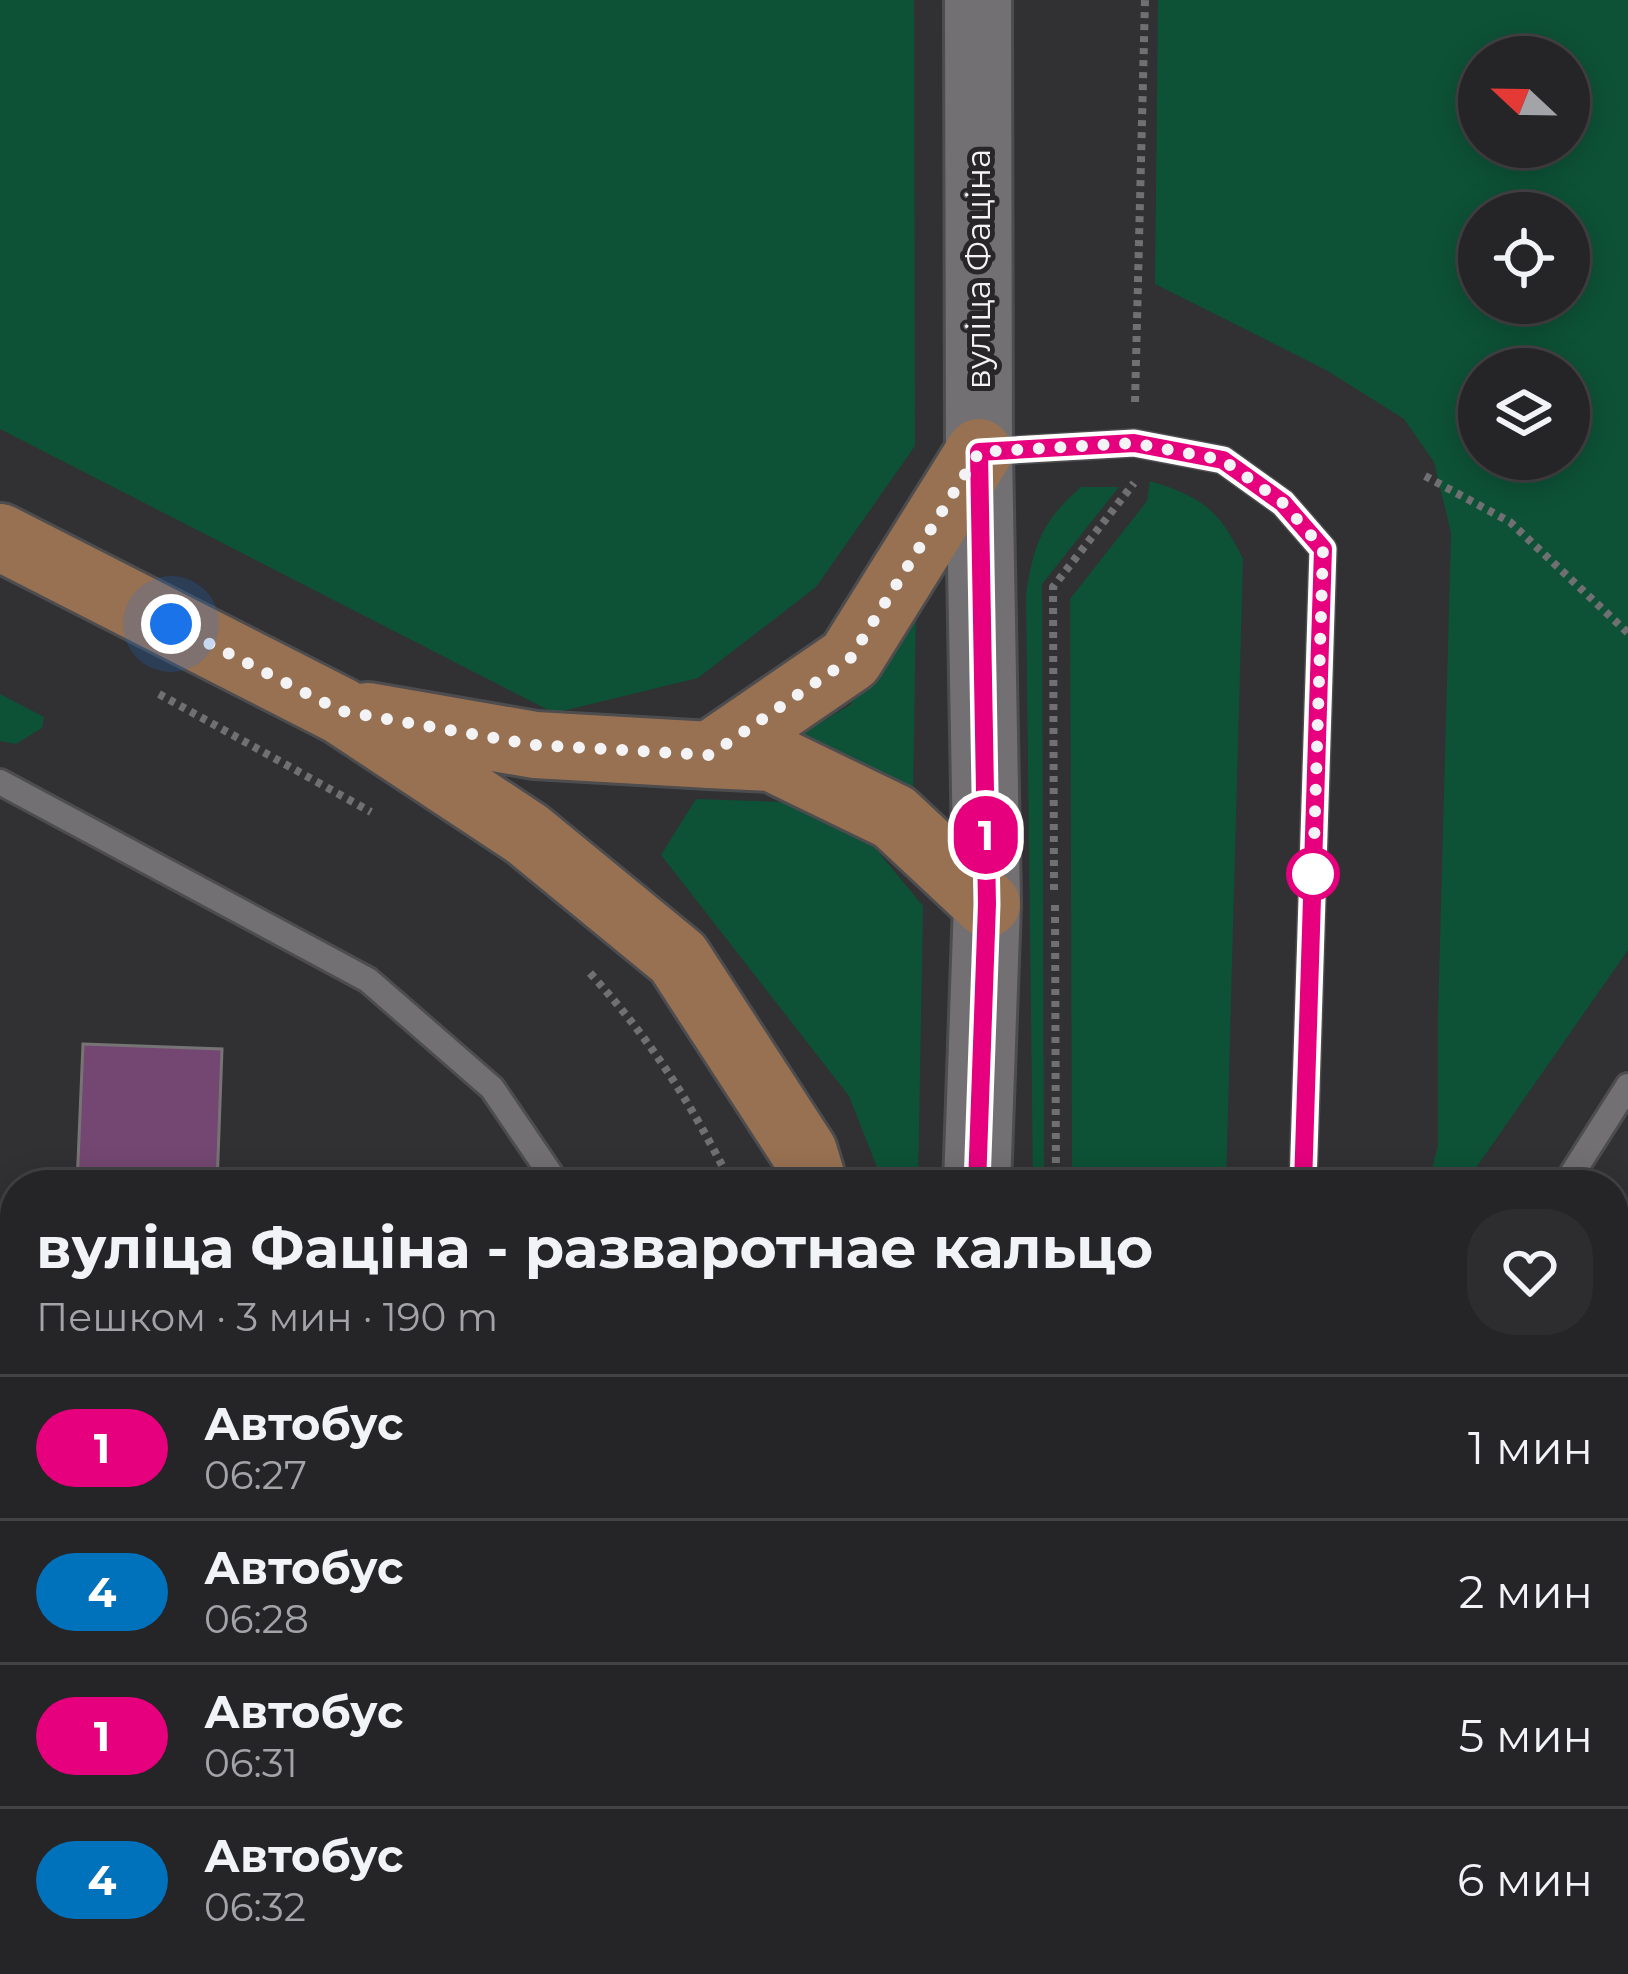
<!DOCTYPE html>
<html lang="ru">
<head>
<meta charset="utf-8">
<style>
	:root { --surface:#252426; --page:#2d2c2e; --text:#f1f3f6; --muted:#a3a4a7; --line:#424143 }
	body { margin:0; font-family:Montserrat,sans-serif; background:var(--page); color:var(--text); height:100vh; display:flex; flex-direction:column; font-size:45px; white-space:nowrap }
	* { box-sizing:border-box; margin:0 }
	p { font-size:39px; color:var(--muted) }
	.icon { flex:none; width:66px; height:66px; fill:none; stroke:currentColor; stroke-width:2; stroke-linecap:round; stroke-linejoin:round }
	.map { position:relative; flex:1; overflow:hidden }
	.side { position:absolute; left:0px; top:1170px; width:1629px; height:804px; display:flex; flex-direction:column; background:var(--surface); border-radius:48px 48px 0 0; box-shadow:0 6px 30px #0003,0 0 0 3px var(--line) }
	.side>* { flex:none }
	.badge { padding:0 24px; border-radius:39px; font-size:42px; line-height:78px }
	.needle { width:78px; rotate:292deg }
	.fabs { position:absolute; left:1458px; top:36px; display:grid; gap:24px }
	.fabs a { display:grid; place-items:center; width:132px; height:132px; border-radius:50%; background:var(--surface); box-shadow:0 6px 30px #0003,0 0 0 3px var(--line); font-size:60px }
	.you { position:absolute; width:60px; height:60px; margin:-30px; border:9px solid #fff; border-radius:50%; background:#1a73e8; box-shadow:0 0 0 18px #1a73e833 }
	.map>.badge { position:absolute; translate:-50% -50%; box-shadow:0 0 0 6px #fff }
	.round { display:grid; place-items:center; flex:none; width:126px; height:126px; border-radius:48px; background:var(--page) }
	.head { display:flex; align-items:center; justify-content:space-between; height:204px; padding:0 36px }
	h1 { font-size:57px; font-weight:700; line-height:90px }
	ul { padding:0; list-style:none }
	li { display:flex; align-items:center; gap:36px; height:144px; padding:0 36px; border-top:3px solid var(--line) }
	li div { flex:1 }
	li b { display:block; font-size:45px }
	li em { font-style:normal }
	li .badge { min-width:132px; font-weight:700; text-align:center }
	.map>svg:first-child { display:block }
	.green { fill:#0d5236; fill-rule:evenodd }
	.building { fill:#734771; stroke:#777476; stroke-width:3 }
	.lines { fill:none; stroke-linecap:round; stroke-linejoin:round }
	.lane-casing { stroke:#4d4c4e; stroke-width:30 }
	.secondary-casing { stroke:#4d4c4e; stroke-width:72 }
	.primary-casing { stroke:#4d4c4e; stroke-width:72 }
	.path { stroke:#706f72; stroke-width:8; stroke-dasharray:6 6; stroke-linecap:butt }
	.lane { stroke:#727073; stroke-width:24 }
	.secondary { stroke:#727073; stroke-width:66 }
	.primary { stroke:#987152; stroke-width:66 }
	.line-casing { stroke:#fff; stroke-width:27 }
	.line { stroke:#e6007e; stroke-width:18 }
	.walk { stroke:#f3f2f4; stroke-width:12; stroke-dasharray:0 21.6 }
	.stop-dot { fill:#fff; stroke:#e6007e; stroke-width:6 }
	.labels { text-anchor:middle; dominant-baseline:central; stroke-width:10; stroke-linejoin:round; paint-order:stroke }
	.street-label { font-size:33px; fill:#f3f2f4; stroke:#282629 }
</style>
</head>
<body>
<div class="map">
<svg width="1628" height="1974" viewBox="0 0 1628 1974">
	<rect width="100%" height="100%" fill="#313033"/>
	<!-- green -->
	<g class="green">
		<polygon points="0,0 914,0 915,446 816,587 698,678 554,713 0,429"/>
		<path d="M1158,0H1628V950L1464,1185H1428L1438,1145V1015L1451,533L1434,462L1404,419L1326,370L1155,284ZM1479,57H1569V147H1479ZM1479,213H1569V303H1479ZM1569,369V459H1479V369Z"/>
		<path d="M1150,481C1202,497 1219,509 1243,559L1226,1185H1072L1070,599L1147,501Z"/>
		<path d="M1081,487H1119L1042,584L1044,1185H1033L1026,594C1034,544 1042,521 1081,487Z"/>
		<polygon points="916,609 913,799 840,752 784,744 850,705"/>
		<polygon points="0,694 44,717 42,728 16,744 0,741"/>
		<polygon points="696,799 783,802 875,848 923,906 918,1185 884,1185 849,1096 661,855"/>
		<rect x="1112" y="1959" width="381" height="15"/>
	</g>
	<!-- building -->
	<g class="building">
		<polygon points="83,1044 222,1049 217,1185 77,1185"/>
		<polygon points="1628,1338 1628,1448 1619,1448 1614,1339"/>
	</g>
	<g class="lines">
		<!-- lane casing -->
		<g class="lane-casing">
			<g id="lane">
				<polyline points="984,452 1134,443 1223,460 1283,503 1323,549 1303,1185"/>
				<polyline points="0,782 368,980 492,1088 558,1185"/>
				<polyline points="1565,1185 1628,1086"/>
				<polyline points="1614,1232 1628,1231"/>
				<polyline points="1614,1722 1628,1722"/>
				<polyline points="0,1756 15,1756"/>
				<polyline points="1562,1959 1562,1974"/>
				<polyline points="612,1974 613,1959"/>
			</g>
		</g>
		<!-- secondary casing -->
		<g class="secondary-casing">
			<g id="secondary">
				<polyline points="977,1185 987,904 979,452 978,0"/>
				<polyline points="956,1974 956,1959"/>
			</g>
		</g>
		<!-- primary casing -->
		<g class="primary-casing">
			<g id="primary">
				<polyline points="0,537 341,711 527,834 678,958 804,1152 814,1185"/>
				<polyline points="368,716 535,745 710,755 850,659 979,452"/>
				<polyline points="710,755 772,758 894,817 987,904"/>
			</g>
		</g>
		<!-- path -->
		<g class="path">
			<polyline points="1135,402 1145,0"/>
			<polyline points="1425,476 1510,522 1628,633"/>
			<polyline points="159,694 371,812"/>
			<polyline points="1054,890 1053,587 1134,483"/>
			<polyline points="1055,905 1056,1185"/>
			<path d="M590,973C652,1041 691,1103 732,1185"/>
			<polyline points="0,1954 15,1955"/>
			<polyline points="165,1959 572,1971"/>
			<polyline points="830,1959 830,1974"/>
			<polyline points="1383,1959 1397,1974"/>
			<polyline points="1223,1974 1233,1959"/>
		</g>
		<!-- lane -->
		<use href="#lane" class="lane"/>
		<!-- secondary -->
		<use href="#secondary" class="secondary"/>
		<!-- primary -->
		<use href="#primary" class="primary"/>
	</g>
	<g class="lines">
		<!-- line casing -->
		<g class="line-casing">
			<polyline id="line" points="977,1185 987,904 979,452 1134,443 1223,460 1283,503 1323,549 1303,1185"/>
		</g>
		<!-- line -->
		<use href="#line" class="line"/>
		<!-- walk -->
		<polyline class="walk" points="171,624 341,711 535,745 710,755 850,659 979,452 1134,443 1223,460 1283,503 1323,549 1313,879 1313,874"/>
	</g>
	<!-- markers -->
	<circle class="stop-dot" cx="1313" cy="874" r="24"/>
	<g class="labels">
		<!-- street labels -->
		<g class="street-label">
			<text transform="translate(978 269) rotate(-90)">вуліца Фаціна</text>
		</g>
	</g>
</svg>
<div class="fabs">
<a><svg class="needle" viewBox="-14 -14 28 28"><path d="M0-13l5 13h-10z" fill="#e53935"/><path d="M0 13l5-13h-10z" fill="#a3a4a7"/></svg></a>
<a><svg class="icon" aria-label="locate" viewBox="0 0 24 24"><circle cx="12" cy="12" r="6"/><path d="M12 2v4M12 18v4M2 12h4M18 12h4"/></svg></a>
<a><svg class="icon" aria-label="layers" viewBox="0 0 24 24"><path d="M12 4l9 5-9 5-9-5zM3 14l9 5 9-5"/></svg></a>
</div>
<div class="you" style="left:171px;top:624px"></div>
<b class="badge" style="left:986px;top:835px;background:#e6007e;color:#fff">1</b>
<section class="side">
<div class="head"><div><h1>вуліца Фаціна - разваротнае кальцо</h1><p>Пешком · 3 мин · 190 m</p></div><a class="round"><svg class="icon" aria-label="heart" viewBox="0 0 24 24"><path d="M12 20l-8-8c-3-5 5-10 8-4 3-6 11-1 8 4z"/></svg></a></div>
<ul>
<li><span class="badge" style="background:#e6007e;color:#fff">1</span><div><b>Автобус</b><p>06:27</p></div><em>1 мин</em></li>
<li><span class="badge" style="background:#0072bc;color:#fff">4</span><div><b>Автобус</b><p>06:28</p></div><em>2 мин</em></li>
<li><span class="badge" style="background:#e6007e;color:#fff">1</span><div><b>Автобус</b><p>06:31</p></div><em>5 мин</em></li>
<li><span class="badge" style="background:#0072bc;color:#fff">4</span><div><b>Автобус</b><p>06:32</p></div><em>6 мин</em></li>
</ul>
</section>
</div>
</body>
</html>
